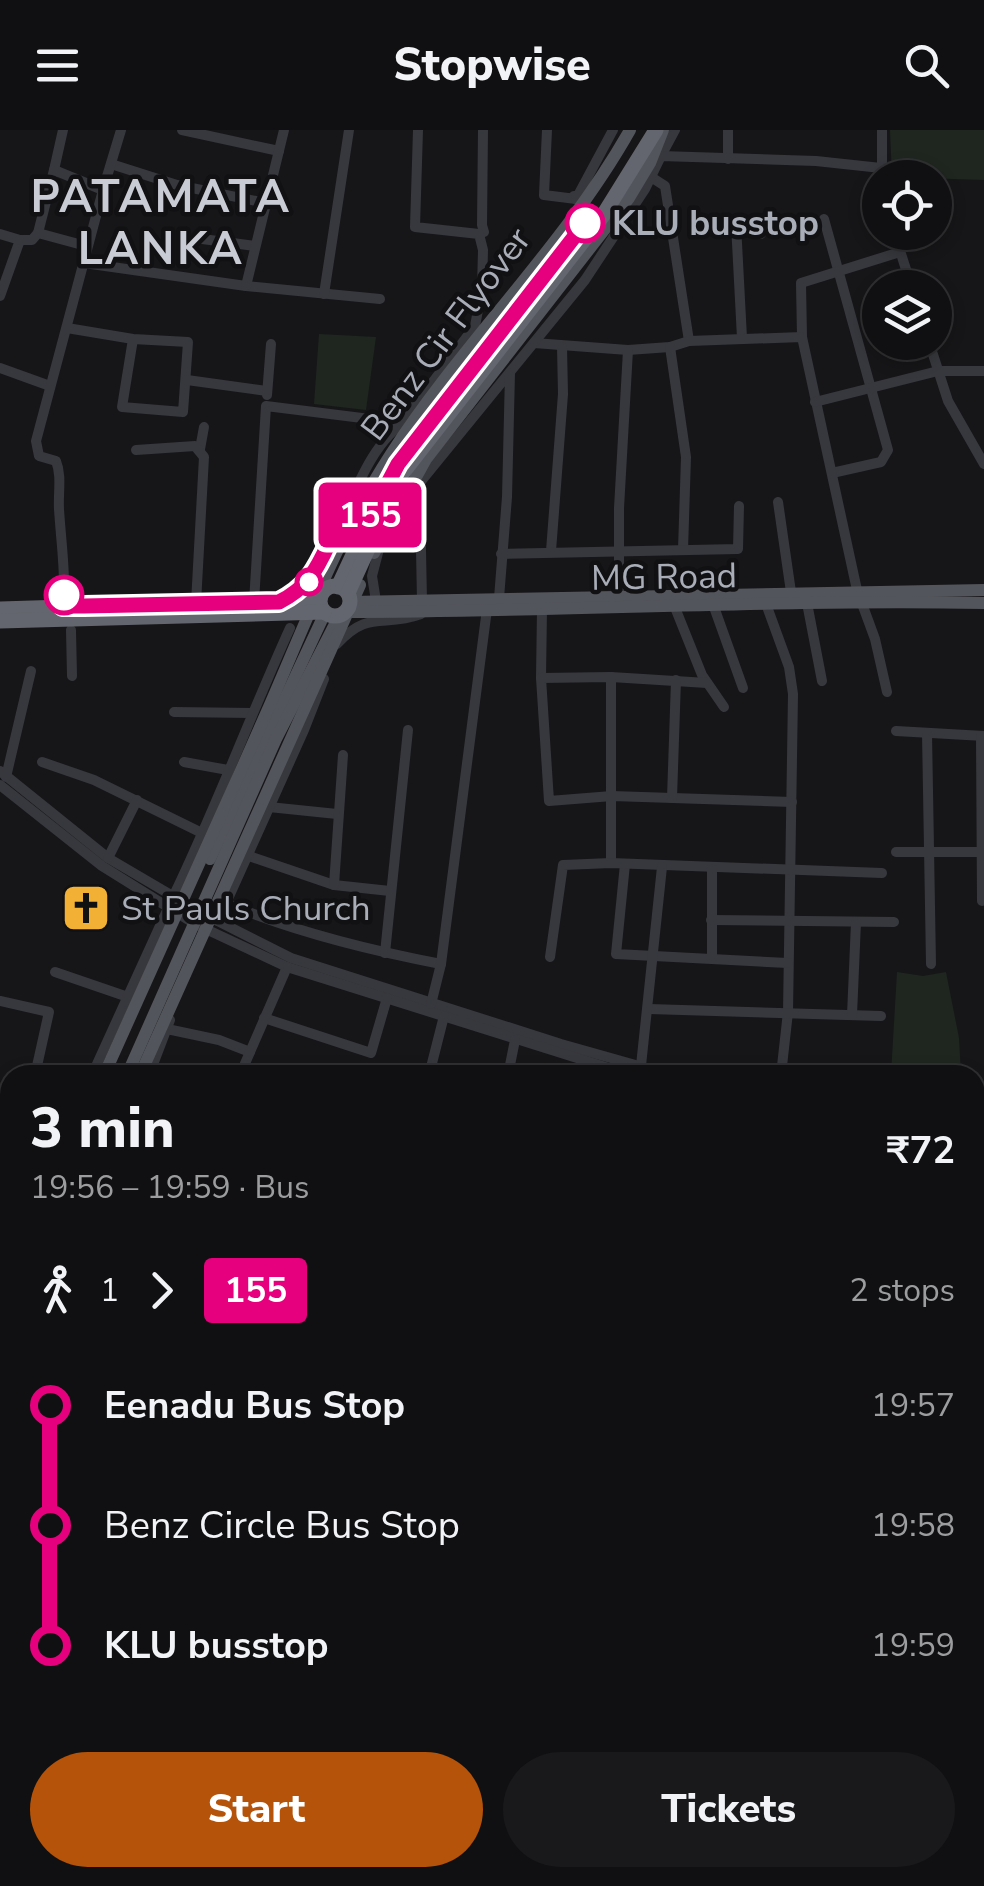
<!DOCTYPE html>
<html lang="en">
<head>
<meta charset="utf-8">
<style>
	:root { --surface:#101012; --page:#19191b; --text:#f1f3f6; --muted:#9c9d9f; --line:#303032; --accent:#b45309 }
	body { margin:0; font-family:"Nunito Sans",sans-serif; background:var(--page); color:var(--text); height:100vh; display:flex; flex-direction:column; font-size:38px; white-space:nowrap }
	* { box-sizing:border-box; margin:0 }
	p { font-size:32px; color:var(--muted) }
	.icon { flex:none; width:55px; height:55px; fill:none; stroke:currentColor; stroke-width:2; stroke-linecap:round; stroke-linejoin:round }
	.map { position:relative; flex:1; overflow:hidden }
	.details { position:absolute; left:0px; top:935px; width:985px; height:822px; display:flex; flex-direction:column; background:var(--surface); border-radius:30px 30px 0 0; box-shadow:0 5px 15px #0003,0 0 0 2px var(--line) }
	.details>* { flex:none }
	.badge { padding:0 20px; border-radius:8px; font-size:35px; line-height:65px }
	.fabs { position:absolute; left:862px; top:30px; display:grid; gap:20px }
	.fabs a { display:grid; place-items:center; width:90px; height:90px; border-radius:50%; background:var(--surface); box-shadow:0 5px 15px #0003,0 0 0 2px var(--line); font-size:50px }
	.map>.badge { position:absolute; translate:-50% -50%; box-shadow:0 0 0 5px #fff }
	.legs { display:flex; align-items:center; gap:15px; height:110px; padding:0 30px; font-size:32px }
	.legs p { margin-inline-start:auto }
	.head { display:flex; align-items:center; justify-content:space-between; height:170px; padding:0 30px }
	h1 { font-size:55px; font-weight:800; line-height:75px }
	.primary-button { display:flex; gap:20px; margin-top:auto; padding:20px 30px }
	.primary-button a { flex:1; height:115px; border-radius:60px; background:var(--accent); color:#fff; font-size:40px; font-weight:800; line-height:115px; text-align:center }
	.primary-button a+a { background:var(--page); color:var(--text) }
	ul { padding:0 30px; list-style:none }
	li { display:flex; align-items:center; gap:35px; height:120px; font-size:38px }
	li i { display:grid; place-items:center; width:15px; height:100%; margin:0 12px; background:currentColor }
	li i::after { content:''; width:25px; height:25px; margin:-12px; border:8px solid; border-radius:50%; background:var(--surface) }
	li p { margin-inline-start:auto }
	li:first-child i { background:linear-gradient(#0000 50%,currentColor 0) }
	li:last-child i { background:linear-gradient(currentColor 50%,#0000 0) }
	header { display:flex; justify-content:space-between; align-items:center; height:130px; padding:0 30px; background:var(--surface); font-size:45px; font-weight:800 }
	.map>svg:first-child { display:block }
	.green { fill:#1e261f }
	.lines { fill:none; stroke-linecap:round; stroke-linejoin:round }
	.minor { stroke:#37383d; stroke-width:10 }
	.major { stroke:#53555c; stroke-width:12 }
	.highway { stroke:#63666e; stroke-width:15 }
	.line-1-casing { stroke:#fff; stroke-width:22 }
	.line-1 { stroke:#e6007e; stroke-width:15 }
	.stop-1-dot { fill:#fff; stroke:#e6007e; stroke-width:5 }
	.labels { text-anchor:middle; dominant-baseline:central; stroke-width:9; stroke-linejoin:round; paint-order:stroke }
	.stop-label { font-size:35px; font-weight:bold; fill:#a8adb8; stroke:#111113; text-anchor:start }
	.street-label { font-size:35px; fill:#a8adb8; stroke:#111113 }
	.poi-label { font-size:35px; fill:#a8adb8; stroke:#111113; text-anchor:start }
	.district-label { font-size:45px; font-weight:bold; letter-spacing:2.5px; fill:#c9ccd4; stroke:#111113 }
</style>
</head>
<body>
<header><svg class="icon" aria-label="menu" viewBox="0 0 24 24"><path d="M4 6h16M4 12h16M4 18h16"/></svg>Stopwise<svg class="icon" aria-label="search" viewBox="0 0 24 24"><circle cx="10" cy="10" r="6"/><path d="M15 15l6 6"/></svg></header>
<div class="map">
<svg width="984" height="1756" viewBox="0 0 984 1756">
	<rect width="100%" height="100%" fill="#161618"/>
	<!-- green -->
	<g class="green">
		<polygon points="890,0 984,0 984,50 892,47"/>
		<polygon points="319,204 376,207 366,280 314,274"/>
		<polygon points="897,842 923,846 946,842 959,908 961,944 891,944"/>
		<polygon points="0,1665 10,1665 10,1748 47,1748 47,1756 0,1756"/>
	</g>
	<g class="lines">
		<!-- minor -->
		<g class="minor">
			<polyline points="182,0 279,21"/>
			<polyline points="483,0 482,95 484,102"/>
			<polyline points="547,0 544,65 576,69 574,66"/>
			<polyline points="882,0 882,48"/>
			<polyline points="661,26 675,0"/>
			<polyline points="728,29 728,0"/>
			<polyline points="111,34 177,55 266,73"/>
			<polyline points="651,47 665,56 689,211"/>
			<polyline points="102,63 121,0"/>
			<polyline points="576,69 613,0"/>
			<polyline points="824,89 888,320 881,332 832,343"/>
			<polyline points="894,102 912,158"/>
			<polyline points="38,103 54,40"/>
			<polyline points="0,104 20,110 0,166"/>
			<polyline points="195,108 255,116"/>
			<polyline points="20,110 32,110 38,103 86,116"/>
			<polyline points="84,133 246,156 380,169"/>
			<polyline points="246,156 284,0"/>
			<polyline points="324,164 349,0"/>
			<polyline points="67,198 133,209 188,212 183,282 122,277 133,209"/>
			<polyline points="802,207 801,153 900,122"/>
			<polyline points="742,208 736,94 758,92 761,104"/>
			<polyline points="929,212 948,271 984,334"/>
			<polyline points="534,213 628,220 670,217 689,211 802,207 857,460 875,509 887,562"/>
			<polyline points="670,217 686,327 683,420"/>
			<polyline points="0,238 50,256"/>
			<polyline points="187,250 267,261"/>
			<polyline points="267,265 271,214"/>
			<polyline points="815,272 938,241 984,241"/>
			<polyline points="200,319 204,297"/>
			<polyline points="136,320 195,316 204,327 196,473"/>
			<polyline points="415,358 420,368 422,471"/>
			<polyline points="413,361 585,150 645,59 661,26 816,31 881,38"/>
			<polyline points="778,372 791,462"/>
			<polyline points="551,421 563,264 562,217"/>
			<polyline points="501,424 738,419 739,376"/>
			<path d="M288,467C339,442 351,322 407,291L429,292"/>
			<polyline points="499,468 507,367 510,243"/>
			<polyline points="376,471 372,446 379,419"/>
			<polyline points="619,471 619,378 628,220"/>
			<polyline points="254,472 266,276 402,293 475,196 482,159 483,120 479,104 415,97 418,0"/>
			<polyline points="807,473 822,551"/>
			<polyline points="766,474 789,537 793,564 788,882 781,945"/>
			<polyline points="674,475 702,545 724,577"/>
			<path d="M63,476C66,443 61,412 59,379C58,363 62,346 56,331L39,326L36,311L103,60L54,40L63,0"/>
			<polyline points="714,477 743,558"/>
			<polyline points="542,479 541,548 549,671 612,666 792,672"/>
			<polyline points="71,500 72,546"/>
			<path d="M337,514C369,479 383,498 421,484"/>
			<polyline points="611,547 611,733"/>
			<polyline points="541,548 611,547 707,553"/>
			<polyline points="174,582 252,583"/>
			<polyline points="896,601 984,606"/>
			<polyline points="927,603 931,834"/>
			<polyline points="981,606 982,771"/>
			<polyline points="42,632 94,650 204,704"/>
			<polyline points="184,632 228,640"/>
			<polyline points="0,641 108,728 200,782 291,828 561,914 671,945"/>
			<polyline points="6,647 31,541"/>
			<polyline points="0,655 102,736 195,794 287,837 631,945"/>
			<polyline points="672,668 676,550"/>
			<polyline points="269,677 337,684"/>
			<polyline points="896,722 984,722"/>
			<polyline points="249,726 334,755 390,761"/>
			<polyline points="108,728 137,670"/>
			<polyline points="625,734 616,824 788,833"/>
			<polyline points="334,755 343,625"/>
			<path d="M174,765C216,678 250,586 290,498"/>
			<path d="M226,773C294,802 368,820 441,834"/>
			<polyline points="711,790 894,792"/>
			<polyline points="218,791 304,600 324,549"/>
			<polyline points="385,823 408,600"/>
			<polyline points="550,827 563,735 611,733 882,743"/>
			<polyline points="712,829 712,739"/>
			<polyline points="55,842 128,867"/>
			<polyline points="0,871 49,882 35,945"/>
			<polyline points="431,874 441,834 487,479"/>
			<polyline points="649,879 881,886"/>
			<polyline points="852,885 856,792"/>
			<polyline points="264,888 371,923 387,868"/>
			<polyline points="167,899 219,910 250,922"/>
			<polyline points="92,945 169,776"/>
			<polyline points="149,945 170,890"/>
			<polyline points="240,945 287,837"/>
			<polyline points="429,945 444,886"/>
			<polyline points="508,945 515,910"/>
			<polyline points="640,945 662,737"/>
			<polyline points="0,964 10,966"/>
			<polyline points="975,964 984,964"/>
			<polyline points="975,972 984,972"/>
			<polyline points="0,1152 10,1129"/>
			<polyline points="975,1171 982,1120"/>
			<polyline points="975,1227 984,1229"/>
			<polyline points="0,1293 10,1264"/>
			<polyline points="975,1317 984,1280"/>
			<polyline points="975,1393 984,1394"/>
			<polyline points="975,1552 984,1551"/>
			<polyline points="975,1560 984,1559"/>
			<polyline points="0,1597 10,1597"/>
			<polyline points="0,1609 10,1609"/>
			<polyline points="975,1707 984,1707"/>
			<polyline points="627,1748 627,1756"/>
			<polyline points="786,1748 787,1756"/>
			<polyline points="880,1748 880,1756"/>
			<polyline points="363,1756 363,1748"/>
			<polyline points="935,1756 935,1748"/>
		</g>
		<!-- major -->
		<g class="major">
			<polyline points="374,423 426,329 629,68 650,33 663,0"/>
			<polyline points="350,472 984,460"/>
			<path d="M345,482C558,482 771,469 984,473"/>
			<polyline points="210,729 325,483"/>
			<path d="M104,945C159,822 215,700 269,577C306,492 340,402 391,324C464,211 564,117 630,0"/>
			<polyline points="127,945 276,609 334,496"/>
			<polyline points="140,945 360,455"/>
			<polyline points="0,1179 10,1156"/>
			<polyline points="0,1200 10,1177"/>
			<polyline points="0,1231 10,1209"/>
			<polyline points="0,1260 10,1237"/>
		</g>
		<!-- highway -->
		<g class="highway">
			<circle cx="335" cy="471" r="15"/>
			<polyline points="338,457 385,356"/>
			<polyline points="348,463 402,344 602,87 656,0"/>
			<polyline points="0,479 320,469"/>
			<polyline points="0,491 324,482"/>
		</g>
	</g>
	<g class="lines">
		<!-- line-1 casing -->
		<g class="line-1-casing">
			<path id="line-1" d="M64,465L63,476H84L279,472C307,458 316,441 329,413L361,404L398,334L585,93"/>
		</g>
		<!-- line-1 -->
		<use href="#line-1" class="line-1"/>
	</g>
	<!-- icons -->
	<defs>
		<g id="church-square" transform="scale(2.5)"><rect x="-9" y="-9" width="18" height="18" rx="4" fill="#f2b134" stroke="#111113"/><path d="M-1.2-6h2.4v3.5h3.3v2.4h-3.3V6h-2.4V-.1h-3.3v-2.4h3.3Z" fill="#111"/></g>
	</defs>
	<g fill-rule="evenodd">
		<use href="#church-square" x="86" y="778"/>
	</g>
	<!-- markers -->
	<g class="stop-1-dot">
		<circle cx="585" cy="93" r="18"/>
		<circle cx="309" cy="452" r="12"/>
		<circle cx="64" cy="465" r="18"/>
	</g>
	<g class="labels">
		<!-- stop labels -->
		<g class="stop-label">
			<text x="612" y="93">KLU busstop</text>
		</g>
		<!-- street labels -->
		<g class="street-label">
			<text transform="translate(446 204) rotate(-53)">Benz Cir Flyover</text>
			<text transform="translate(664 447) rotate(-1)">MG Road</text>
		</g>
		<!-- poi labels -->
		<g class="poi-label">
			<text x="121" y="778">St Pauls Church</text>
		</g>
		<!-- district labels -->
		<g class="district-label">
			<text x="161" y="67">PATAMATA<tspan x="161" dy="52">LANKA</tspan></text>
		</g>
	</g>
</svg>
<div class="fabs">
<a><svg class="icon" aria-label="locate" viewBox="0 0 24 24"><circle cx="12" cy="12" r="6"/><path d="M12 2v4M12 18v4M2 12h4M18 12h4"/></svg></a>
<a><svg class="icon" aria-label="layers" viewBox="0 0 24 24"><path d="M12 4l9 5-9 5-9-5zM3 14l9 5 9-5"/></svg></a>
</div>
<b class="badge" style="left:370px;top:385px;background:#e6007e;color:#fff">155</b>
<section class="details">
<div class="head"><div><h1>3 min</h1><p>19:56 – 19:59 · Bus</p></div><b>₹72</b></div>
<div class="legs"><svg class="icon" aria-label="walk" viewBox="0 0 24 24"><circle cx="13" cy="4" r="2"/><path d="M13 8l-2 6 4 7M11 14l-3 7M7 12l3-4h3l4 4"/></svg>1<svg class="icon" aria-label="forward" viewBox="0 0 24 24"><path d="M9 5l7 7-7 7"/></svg><b class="badge" style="background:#e6007e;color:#fff">155</b><p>2 stops</p></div>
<ul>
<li><i style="color:#e6007e"></i><b>Eenadu Bus Stop</b><p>19:57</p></li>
<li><i style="color:#e6007e"></i><span>Benz Circle Bus Stop</span><p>19:58</p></li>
<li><i style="color:#e6007e"></i><b>KLU busstop</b><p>19:59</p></li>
</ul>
<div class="primary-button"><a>Start</a><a>Tickets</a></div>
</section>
</div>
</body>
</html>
